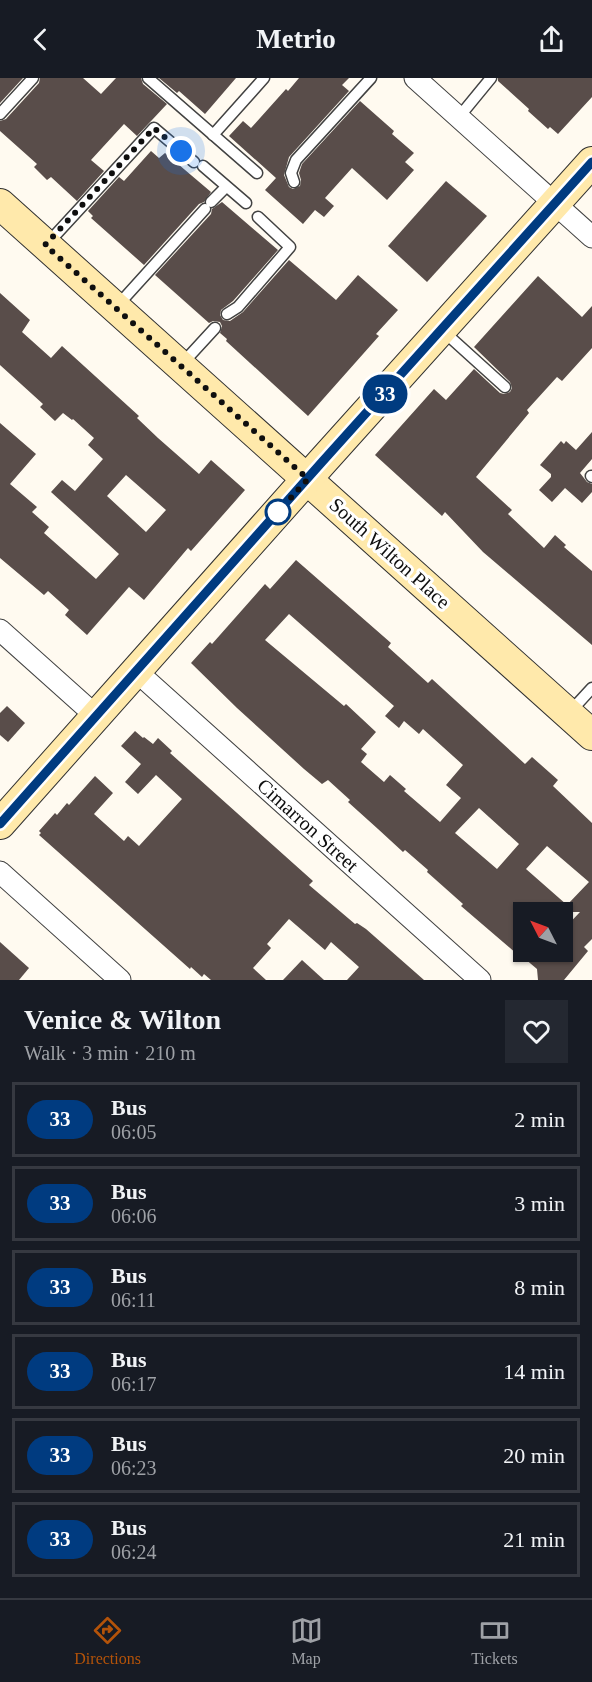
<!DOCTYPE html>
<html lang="en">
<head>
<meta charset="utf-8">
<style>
	:root { --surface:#171b24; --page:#242831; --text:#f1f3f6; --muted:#9ea1a6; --line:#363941; --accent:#b45309 }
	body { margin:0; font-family:Georgia,serif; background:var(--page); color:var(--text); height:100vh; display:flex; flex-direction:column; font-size:22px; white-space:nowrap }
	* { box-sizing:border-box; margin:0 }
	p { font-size:20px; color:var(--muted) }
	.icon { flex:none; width:33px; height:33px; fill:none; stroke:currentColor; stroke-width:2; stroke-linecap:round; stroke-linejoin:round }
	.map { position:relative; height:902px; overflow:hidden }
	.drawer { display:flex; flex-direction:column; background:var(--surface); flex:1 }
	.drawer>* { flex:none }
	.badge { padding:0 12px; border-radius:20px; font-size:21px; line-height:39px }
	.needle { width:39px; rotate:312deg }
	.buttons { position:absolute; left:513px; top:824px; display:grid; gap:12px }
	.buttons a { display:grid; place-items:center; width:60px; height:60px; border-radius:0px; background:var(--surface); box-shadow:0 2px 4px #0004; font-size:30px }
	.you { position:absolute; width:30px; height:30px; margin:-15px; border:4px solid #fff; border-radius:50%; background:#1a73e8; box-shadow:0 0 0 9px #1a73e833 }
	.map>.badge { position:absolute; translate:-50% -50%; box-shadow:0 0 0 3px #fff }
	.round { display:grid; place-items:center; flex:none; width:63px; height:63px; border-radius:0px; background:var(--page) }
	.head { display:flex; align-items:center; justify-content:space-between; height:102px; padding:0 24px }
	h1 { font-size:28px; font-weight:800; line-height:45px }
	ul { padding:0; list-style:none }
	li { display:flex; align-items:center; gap:18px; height:75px; margin:0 12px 9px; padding:0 12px; border:3px solid var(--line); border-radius:0px }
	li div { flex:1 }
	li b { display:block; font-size:22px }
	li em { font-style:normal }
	li .badge { min-width:66px; font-weight:700; text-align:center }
	header { display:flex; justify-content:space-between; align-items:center; height:78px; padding:0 24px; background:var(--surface); font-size:27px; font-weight:800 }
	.menu { display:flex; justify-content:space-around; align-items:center; height:84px; border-top:2px solid var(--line); background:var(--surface); font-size:16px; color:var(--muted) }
	.menu a { display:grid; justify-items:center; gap:3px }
	.menu .current { color:var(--accent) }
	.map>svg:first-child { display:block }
	.building { fill:#594d4a; fill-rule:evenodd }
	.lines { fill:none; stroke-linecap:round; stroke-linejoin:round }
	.lane-casing { stroke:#424242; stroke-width:13 }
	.street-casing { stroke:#424242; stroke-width:23 }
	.secondary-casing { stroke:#313131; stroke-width:32 }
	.lane { stroke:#fff; stroke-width:10 }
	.street { stroke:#fff; stroke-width:21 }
	.secondary { stroke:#ffe9ab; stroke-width:30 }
	.line-casing { stroke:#fff; stroke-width:14 }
	.line { stroke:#003b80; stroke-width:9 }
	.walk { stroke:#0f0f0f; stroke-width:6; stroke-dasharray:0 10.8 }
	.stop-dot { fill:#fff; stroke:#003b80; stroke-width:3 }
	.labels { text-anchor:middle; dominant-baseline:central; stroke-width:6; stroke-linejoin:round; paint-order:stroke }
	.street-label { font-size:20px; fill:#0f0f0f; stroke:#fff }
</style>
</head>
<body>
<header><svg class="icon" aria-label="back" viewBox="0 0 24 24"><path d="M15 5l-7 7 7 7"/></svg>Metrio<svg class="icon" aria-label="share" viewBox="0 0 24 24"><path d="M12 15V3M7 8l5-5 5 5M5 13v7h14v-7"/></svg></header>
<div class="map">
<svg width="592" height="902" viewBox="0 0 592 902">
	<rect width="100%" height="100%" fill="#fffaf0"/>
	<!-- building -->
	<g class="building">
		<polygon points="0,0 23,0 0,25"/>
		<polygon points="40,0 83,0 101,16 116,0 141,0 143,6 167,26 137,58 124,46 91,82 104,93 77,123 51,99 47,102 34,89 37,86 0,53 0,43 6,41 39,5"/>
		<polygon points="159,0 236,0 205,36 179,13 177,15"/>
		<polygon points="299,0 349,0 342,7 349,13 289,79 284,97 289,109 293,111 300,108 301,102 299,95 302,86 360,23 394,53 392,56 414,75 405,84 414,92 387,122 352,90 325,120 334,128 324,139 315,132 303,146 265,112 276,100 229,58 243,43 251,50 286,11 288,13"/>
		<polygon points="498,0 592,0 592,19 558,56 550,49 548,51 528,33 529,31 498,3"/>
		<polygon points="151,73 159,80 165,75 211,114 204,124 199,126 144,187 91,140 93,138 88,133 119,99 124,103"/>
		<polygon points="446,103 487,138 427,204 388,168"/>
		<polygon points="222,124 278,172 233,223 221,232 220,237 223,242 230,243 243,234 289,182 336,222 358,197 398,232 376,256 379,258 308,338 226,263 227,261 220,255 222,248 220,244 213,243 209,245 155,197 211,136 212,131"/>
		<polygon points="538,198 582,239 592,228 592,270 562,303 557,299 527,332 529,335 476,399 512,432 508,436 544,470 555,457 566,467 564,469 592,493 592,567 483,474 445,434 442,438 375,377 434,311 446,322 474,291 500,315 504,316 510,314 512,310 510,304 474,269"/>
		<path d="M0,215L30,242L22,254L51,280L62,268L139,338L137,340L158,360L199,396L211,382L245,412L191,473L188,470L144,522L129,509L87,557L65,537L69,532L48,513L44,517L0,480V345L36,376L10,406L37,429L32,434L49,449L44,455L96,501L119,476L51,414L62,402L75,413L103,381L88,367L94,360L73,341L72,342L63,335L55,343L40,329L43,326L0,287ZM126,397L166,432L146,454L107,418Z"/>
		<polygon points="592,354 592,381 580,395 587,404 592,406 592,414 582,425 565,410 552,424 539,412 551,399 551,396 540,387 561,363 564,366 566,363 576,372"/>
		<path d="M296,482L391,565L388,569L428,605L432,601L525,686L532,679L558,702L553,708L592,745V861L584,869L588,873L564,902H538L537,891L524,880V882L461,828L463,826L427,794L428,792L405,772L403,774L378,751L348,724L350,722L328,702L322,706L304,691L237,630L191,585L210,564L212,566L265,506L270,511ZM289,536L394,628L385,638L399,650L404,643L419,656L423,651L463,687L446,707L461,720L440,744L404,713L406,711L390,697L384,704L361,684L367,676L361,671L376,654L346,626L344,628L265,562ZM479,730L519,766L497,791L455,755ZM547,768L589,804L567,827L526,791ZM524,834H580L562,853V873H524Z"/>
		<polygon points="7,628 25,645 8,664 0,657 0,635"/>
		<polygon points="135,653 143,660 144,659 153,666 158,660 172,673 170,675 313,803 309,807 355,846 357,845 366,851 424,902 347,902 359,889 331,864 325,872 289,841 267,866 271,870 253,890 266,902 211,902 204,896 202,899 191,889 190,891 39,757 41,755 39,753 55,735 57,737 67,725 69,727 95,698 113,715 94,736 124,763 128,758 139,768 182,721 156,697 138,716 125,704 141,686 121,668"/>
		<polygon points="0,864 29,890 19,902 0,902"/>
		<polygon points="302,882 324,902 283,902"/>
	</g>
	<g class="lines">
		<!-- lane casing -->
		<g class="lane-casing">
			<g id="lane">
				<polyline points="148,0 257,95"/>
				<polyline points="0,36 33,0"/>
				<polyline points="459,39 491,0"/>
				<polyline points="213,57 264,0"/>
				<polyline points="203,88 246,125"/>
				<polyline points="294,104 291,95 296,82 371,0"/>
				<polyline points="211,124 226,109"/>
				<polyline points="48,165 154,50 194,84"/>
				<polyline points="118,227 205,131"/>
				<polyline points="227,236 238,229 290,169 258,139"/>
				<polyline points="442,252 505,309"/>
				<polyline points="181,287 215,250"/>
				<polyline points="591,398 592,399"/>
				<polyline points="569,635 592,610"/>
			</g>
		</g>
		<!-- street casing -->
		<g class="street-casing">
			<g id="street">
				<polyline points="415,0 592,159"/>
				<polyline points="0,552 96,638"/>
				<polyline points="136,593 480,902"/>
				<polyline points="0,794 120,902"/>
			</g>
		</g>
		<!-- secondary casing -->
		<g class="secondary-casing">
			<g id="secondary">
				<polyline points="0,126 592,657"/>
				<polyline points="0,746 322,384 592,84"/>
			</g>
		</g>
		<!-- lane -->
		<use href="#lane" class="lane"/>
		<!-- street -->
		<use href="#street" class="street"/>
		<!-- secondary -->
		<use href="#secondary" class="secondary"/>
	</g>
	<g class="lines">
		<!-- line casing -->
		<g class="line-casing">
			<polyline id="line" points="0,746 322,384 592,84"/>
		</g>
		<!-- line -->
		<use href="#line" class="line"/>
		<!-- walk -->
		<polyline class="walk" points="181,73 154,50 45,167 308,401 275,437 278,434"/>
	</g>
	<!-- markers -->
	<circle class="stop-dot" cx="278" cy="434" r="12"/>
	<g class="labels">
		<!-- street labels -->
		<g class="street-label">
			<text transform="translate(390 475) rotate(42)">South Wilton Place</text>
			<text transform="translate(308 747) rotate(42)">Cimarron Street</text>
		</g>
	</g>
</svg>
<div class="buttons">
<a><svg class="needle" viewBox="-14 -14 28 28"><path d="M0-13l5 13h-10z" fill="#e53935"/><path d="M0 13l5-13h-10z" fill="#9ea1a6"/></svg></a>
</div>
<div class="you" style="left:181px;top:73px"></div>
<b class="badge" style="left:385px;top:316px;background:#003b80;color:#fff">33</b>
</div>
<section class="drawer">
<div class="head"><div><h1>Venice &amp; Wilton</h1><p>Walk · 3 min · 210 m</p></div><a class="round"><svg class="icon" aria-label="heart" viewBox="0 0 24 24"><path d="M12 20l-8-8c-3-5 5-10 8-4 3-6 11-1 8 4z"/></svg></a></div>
<ul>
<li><span class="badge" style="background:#003b80;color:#fff">33</span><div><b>Bus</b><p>06:05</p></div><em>2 min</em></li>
<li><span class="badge" style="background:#003b80;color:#fff">33</span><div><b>Bus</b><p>06:06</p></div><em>3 min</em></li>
<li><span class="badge" style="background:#003b80;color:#fff">33</span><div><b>Bus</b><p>06:11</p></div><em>8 min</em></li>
<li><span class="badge" style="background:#003b80;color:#fff">33</span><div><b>Bus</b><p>06:17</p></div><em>14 min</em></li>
<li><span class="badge" style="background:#003b80;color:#fff">33</span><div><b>Bus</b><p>06:23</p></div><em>20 min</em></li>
<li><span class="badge" style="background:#003b80;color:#fff">33</span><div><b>Bus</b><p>06:24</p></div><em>21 min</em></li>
</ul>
</section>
<nav class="menu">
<a class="current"><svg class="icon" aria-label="directions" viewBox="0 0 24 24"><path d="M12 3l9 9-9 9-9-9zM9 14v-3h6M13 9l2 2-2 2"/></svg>Directions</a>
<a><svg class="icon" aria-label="map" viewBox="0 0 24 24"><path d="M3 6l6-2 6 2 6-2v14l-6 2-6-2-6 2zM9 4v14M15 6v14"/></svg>Map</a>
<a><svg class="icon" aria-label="tickets" viewBox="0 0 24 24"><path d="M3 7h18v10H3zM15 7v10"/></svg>Tickets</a>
</nav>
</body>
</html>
